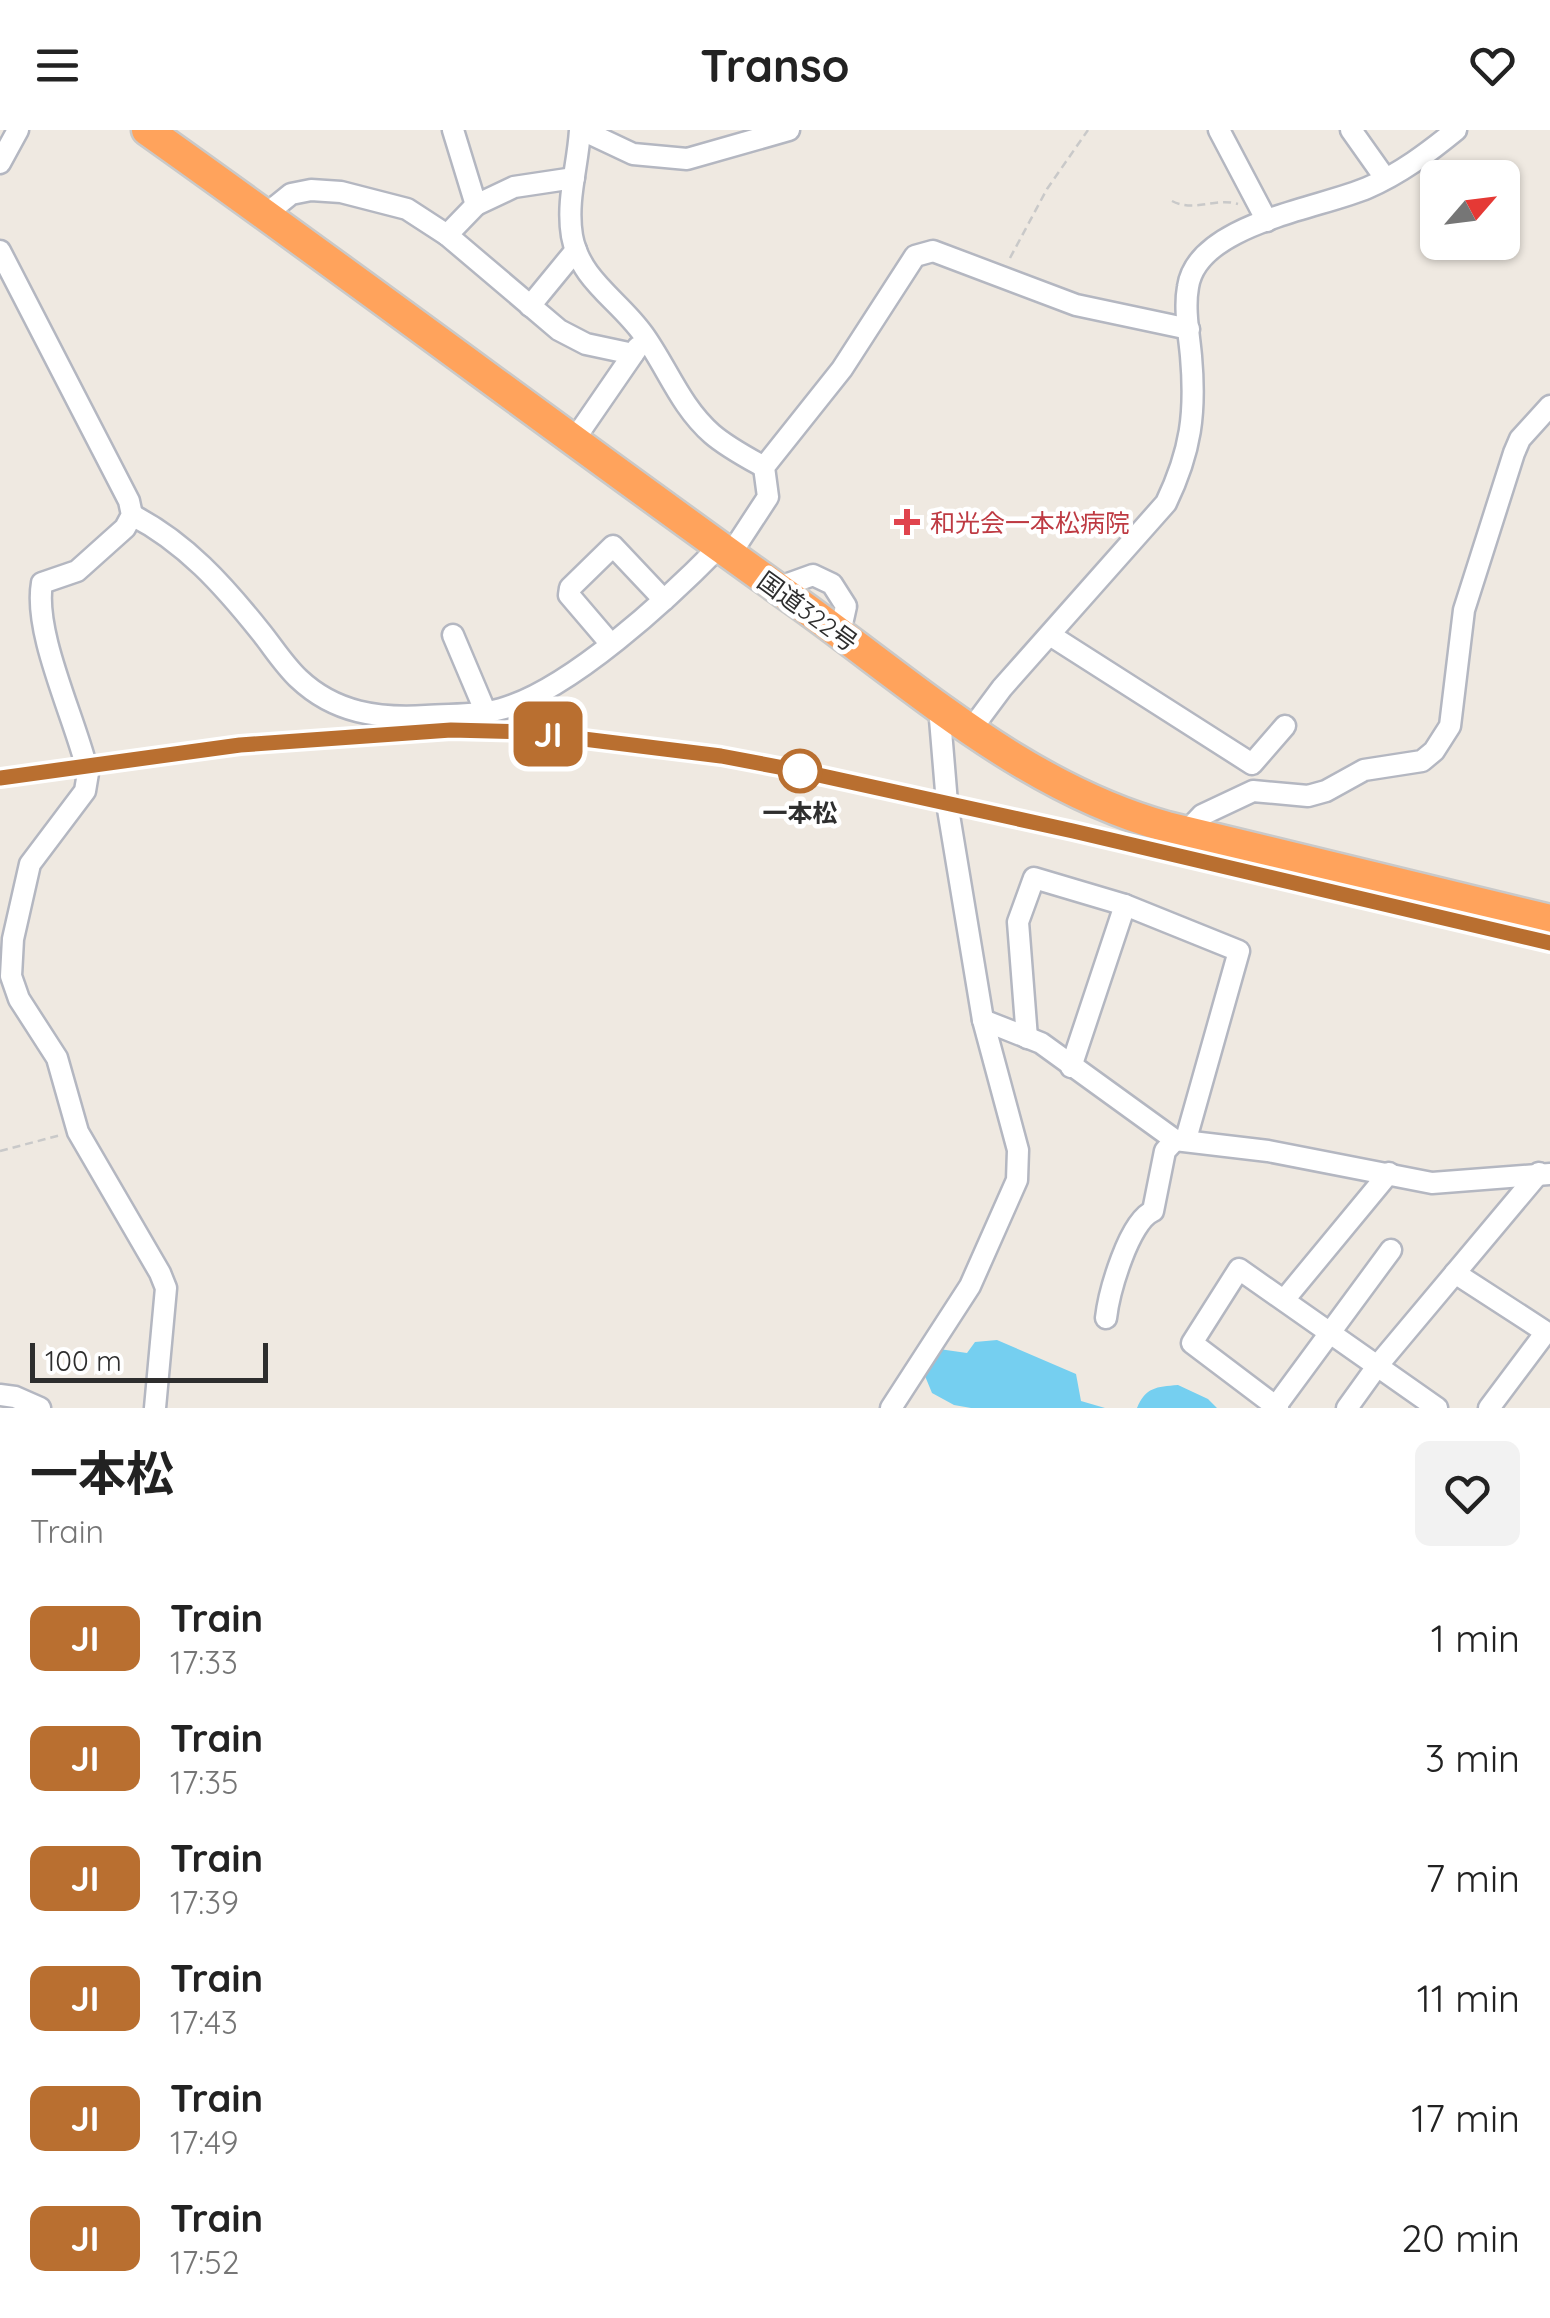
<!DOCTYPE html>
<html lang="en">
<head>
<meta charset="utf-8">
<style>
	:root { --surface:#fff; --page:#f2f2f2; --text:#222; --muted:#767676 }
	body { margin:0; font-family:Quicksand,"Noto Sans JP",sans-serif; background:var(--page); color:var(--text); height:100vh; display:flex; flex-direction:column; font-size:38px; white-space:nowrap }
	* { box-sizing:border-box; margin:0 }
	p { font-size:32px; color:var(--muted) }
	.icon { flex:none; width:55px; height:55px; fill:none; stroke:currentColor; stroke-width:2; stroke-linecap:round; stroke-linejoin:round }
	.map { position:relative; height:1278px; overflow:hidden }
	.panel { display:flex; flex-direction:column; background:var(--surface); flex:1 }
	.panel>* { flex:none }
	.badge { padding:0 20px; border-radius:15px; font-size:35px; line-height:65px }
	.needle { width:65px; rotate:62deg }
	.tools { position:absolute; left:1420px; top:30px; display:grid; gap:20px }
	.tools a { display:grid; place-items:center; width:100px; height:100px; border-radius:15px; background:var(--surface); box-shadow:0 2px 8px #0004; font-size:50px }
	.scale { position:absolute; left:30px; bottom:25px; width:238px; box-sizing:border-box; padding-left:10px; border:5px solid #2e2e2e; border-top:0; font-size:28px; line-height:35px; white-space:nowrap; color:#2e2e2e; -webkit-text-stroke:8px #fff; paint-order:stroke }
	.map>.badge { position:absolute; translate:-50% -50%; box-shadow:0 0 0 5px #fff }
	.round { display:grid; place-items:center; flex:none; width:105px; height:105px; border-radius:15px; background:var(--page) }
	.summary { display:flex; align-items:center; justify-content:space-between; height:170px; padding:0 30px }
	h1 { font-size:48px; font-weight:700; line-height:75px }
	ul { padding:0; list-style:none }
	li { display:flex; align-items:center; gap:30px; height:120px; padding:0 30px }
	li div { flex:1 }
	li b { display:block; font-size:38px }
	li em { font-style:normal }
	li .badge { min-width:110px; font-weight:700; text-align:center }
	header { display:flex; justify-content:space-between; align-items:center; height:130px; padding:0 30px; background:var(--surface); font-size:45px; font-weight:700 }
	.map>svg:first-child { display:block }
	.water { fill:#75cff0 }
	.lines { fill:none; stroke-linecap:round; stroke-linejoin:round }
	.minor-casing { stroke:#b4b7c1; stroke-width:25 }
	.highway-casing { stroke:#c9c9c9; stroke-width:35 }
	.path { stroke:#c9c9c9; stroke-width:2.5; stroke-dasharray:8 5; stroke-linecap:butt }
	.minor { stroke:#fff; stroke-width:20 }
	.highway { stroke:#ffa35c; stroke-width:30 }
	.rail-casing { stroke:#a3a6b8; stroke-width:9 }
	.rail { stroke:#fff; stroke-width:5; stroke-dasharray:15; stroke-linecap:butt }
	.line-casing { stroke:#fff; stroke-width:22 }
	.line { stroke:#b96f30; stroke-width:15 }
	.health-dot { fill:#e0444e; stroke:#fff; stroke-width:4 }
	.stop-dot { fill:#fff; stroke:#b96f30; stroke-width:5 }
	.labels { text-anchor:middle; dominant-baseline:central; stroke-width:9; stroke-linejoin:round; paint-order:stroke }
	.health-label { font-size:25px; fill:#be3a42; stroke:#fff; text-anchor:start }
	.street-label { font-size:25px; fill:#2e2e2e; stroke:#fff }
	.stop-label { font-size:25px; font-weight:bold; fill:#2e2e2e; stroke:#fff }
</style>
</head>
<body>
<header><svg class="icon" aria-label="menu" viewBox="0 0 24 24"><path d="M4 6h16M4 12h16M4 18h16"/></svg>Transo<svg class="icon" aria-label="heart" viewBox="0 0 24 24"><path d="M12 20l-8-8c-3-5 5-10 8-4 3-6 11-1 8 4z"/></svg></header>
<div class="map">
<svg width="1550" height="1278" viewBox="0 0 1550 1278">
	<rect width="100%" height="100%" fill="#efe9e1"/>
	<!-- water -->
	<g class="water">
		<polygon points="997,1210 1076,1244 1081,1271 1105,1278 971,1278 954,1275 932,1263 925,1246 939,1219 967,1223 975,1212"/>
		<path d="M1178,1255L1208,1269L1217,1278H1137C1146,1257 1156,1257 1178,1255Z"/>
	</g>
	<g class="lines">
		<!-- minor casing -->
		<g class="minor-casing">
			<g id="minor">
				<polyline points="453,0 476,75 514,57 574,48"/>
				<path d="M580,0C578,36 566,70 572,106C580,150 619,170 643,204C667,237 680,276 712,304C727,317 746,327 764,337"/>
				<polyline points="582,0 633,24 687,29 789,0"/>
				<polyline points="1219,0 1267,91"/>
				<polyline points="1351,0 1385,48"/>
				<polyline points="0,33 18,0"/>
				<polyline points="476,75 447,105 559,200 586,214 633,224"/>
				<polyline points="265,85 291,64 311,60 341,62 407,79 447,105"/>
				<path d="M0,121L129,371L132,385L125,398L77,441L42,453C33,504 76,590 88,643L85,661L30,734L13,809L11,846L19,869L57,928L78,1002L160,1143L166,1158L155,1278"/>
				<polyline points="530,176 576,120"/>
				<polyline points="574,310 638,217"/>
				<path d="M132,385C185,412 224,456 260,501C273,517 284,535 299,549C335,583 379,589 426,586C451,584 477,586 501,579C570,560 669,468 719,417"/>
				<polyline points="730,425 768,367 764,337 842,239 915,126 933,121 1076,175 1189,199"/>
				<polyline points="777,458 813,445 832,454 846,476 840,503"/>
				<polyline points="453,505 486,583"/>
				<polyline points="1050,505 1252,634 1285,596"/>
				<polyline points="610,513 569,465 570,458 613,416 664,470"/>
				<path d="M970,601L1002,558L1166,373C1191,321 1196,283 1191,226C1189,204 1184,179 1188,157C1197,94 1318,79 1367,58C1400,44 1429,22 1456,0"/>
				<polyline points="1186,702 1202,685 1253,661 1308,666 1326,661 1364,640 1422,631 1434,621 1450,596 1464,480 1514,323 1520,309 1550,276"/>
				<polyline points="983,890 1041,913 1175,1010 1268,1021 1432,1053 1550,1044"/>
				<polyline points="1027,908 1018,792 1034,748 1125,775 1239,821 1186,1009"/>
				<polyline points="1071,937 1125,775"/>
				<polyline points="1455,1143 1546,1202 1489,1278"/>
				<polyline points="1284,1170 1389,1043"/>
				<path d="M1106,1188C1109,1162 1129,1091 1153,1081L1165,1021L1175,1010"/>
				<polyline points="0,1265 15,1267 40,1278"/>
				<polyline points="1276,1276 1391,1120"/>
				<polyline points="891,1278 970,1156 1017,1050 1018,1020 983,890 947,673 939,577"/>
				<polyline points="1278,1278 1192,1213 1239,1139 1437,1278"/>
				<polyline points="1347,1278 1378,1235 1539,1043"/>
			</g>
		</g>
		<!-- highway casing -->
		<g class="highway-casing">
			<path id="highway" d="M147,0C367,156 582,319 801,475C918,559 1026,658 1167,697L1550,790"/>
		</g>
		<!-- path -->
		<g class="path">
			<path d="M1172,71C1195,83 1215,67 1238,74"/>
			<polyline points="1010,128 1047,59 1088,0"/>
			<polyline points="0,1021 61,1005"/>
		</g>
		<!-- minor -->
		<use href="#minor" class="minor"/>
		<!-- highway -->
		<use href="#highway" class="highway"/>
		<!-- rail casing -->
		<g class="rail-casing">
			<polyline id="rail" points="0,648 240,615 451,600 527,602 721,627 800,641 1104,708 1550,813"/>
		</g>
		<!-- rail -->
		<use href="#rail" class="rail"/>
	</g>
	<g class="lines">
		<!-- line casing -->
		<g class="line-casing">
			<polyline id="line" points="0,648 240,615 451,600 527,602 721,626 800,641 1073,701 1550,813"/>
		</g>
		<!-- line -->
		<use href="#line" class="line"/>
	</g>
	<!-- markers -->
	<path class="health-dot" d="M902 377h10v10h10v10h-10v10h-10v-10h-10v-10h10z"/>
	<circle class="stop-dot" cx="800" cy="641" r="20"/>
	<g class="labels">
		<!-- health labels -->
		<g class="health-label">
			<text x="930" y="392">和光会一本松病院</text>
		</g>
		<!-- street labels -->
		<g class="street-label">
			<text transform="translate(808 481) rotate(36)">国道322号</text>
		</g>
		<!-- stop labels -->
		<g class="stop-label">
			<text x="800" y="682">一本松</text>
		</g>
	</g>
</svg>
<div class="tools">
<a><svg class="needle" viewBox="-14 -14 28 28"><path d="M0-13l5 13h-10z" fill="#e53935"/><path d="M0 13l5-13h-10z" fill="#767676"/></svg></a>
</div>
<div class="scale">100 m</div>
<b class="badge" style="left:548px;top:604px;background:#b96f30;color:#fff">JI</b>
</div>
<section class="panel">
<div class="summary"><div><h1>一本松</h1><p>Train</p></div><a class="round"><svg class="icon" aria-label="heart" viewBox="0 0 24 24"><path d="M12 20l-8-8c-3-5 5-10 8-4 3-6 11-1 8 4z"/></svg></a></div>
<ul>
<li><span class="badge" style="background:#b96f30;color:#fff">JI</span><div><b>Train</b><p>17:33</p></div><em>1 min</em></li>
<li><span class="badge" style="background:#b96f30;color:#fff">JI</span><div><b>Train</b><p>17:35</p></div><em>3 min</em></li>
<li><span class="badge" style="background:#b96f30;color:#fff">JI</span><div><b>Train</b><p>17:39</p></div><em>7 min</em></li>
<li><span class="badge" style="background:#b96f30;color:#fff">JI</span><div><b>Train</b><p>17:43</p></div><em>11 min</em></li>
<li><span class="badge" style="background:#b96f30;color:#fff">JI</span><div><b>Train</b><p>17:49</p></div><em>17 min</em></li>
<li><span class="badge" style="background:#b96f30;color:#fff">JI</span><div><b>Train</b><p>17:52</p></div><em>20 min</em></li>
</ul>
</section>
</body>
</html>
